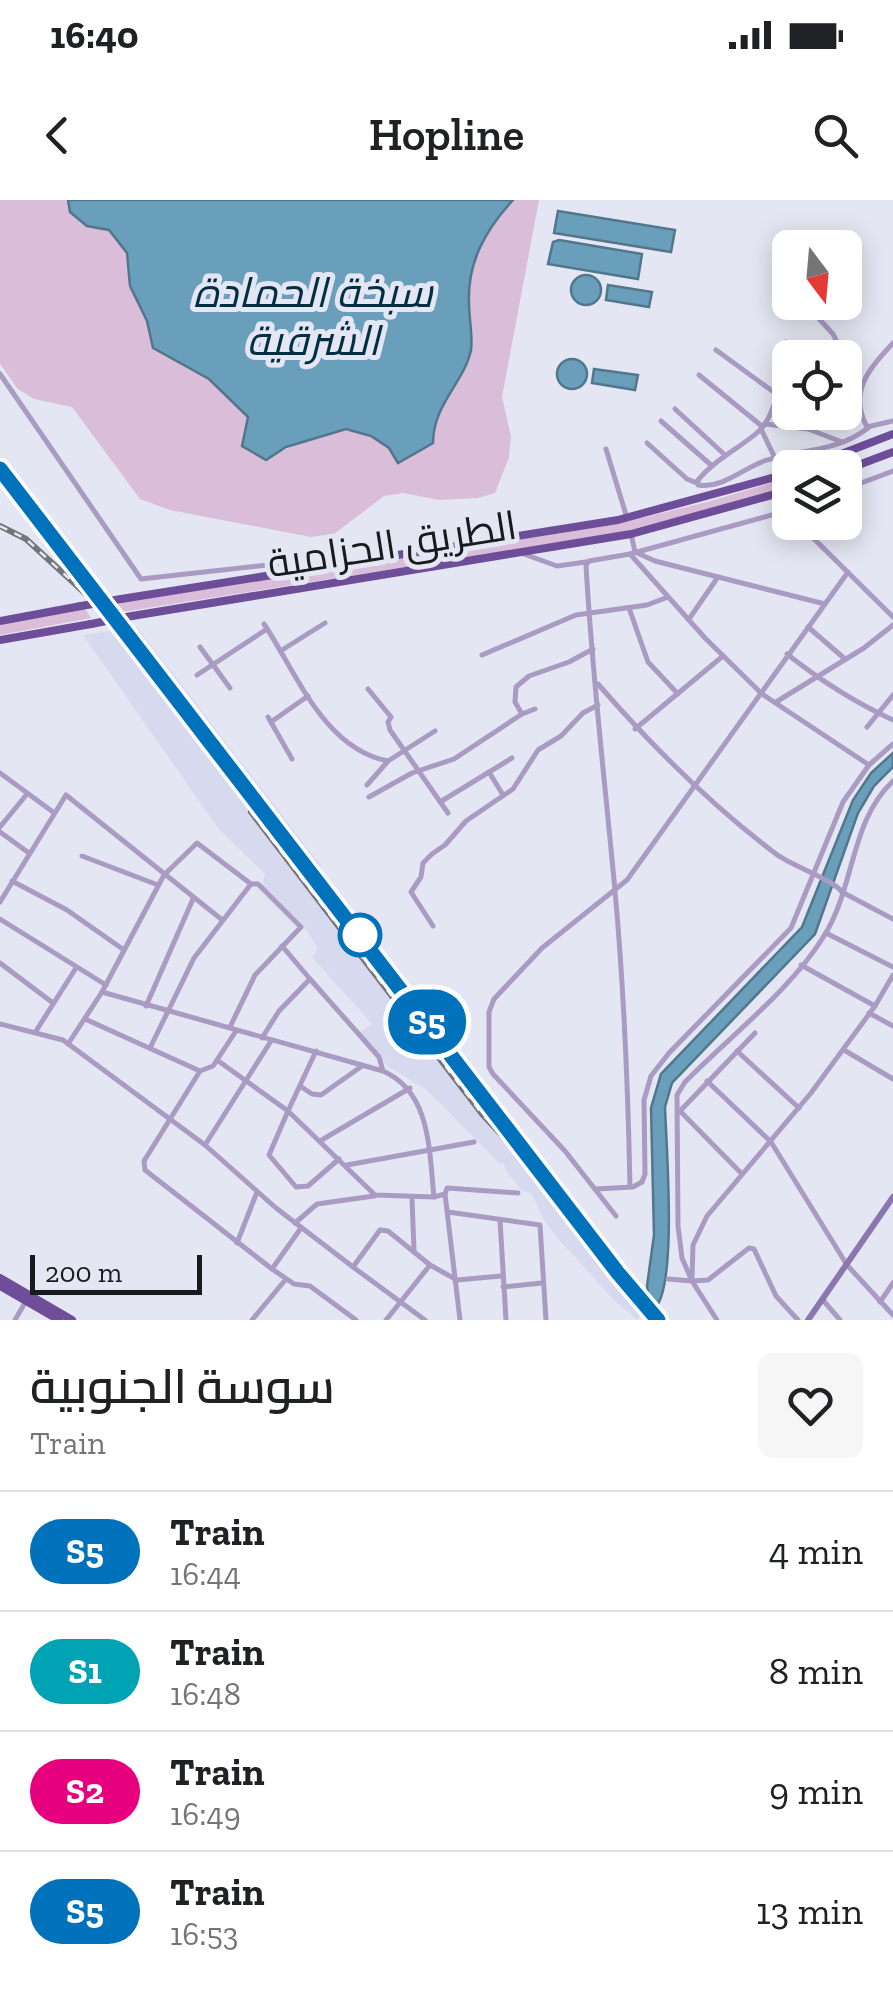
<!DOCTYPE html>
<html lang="en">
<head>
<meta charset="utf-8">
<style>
	:root { --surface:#fff; --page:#f6f6f6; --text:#202124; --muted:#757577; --line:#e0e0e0 }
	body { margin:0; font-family:"Zilla Slab",Cairo,serif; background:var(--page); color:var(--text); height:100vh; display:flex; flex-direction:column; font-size:38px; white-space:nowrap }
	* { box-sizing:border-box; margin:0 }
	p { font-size:32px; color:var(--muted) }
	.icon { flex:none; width:55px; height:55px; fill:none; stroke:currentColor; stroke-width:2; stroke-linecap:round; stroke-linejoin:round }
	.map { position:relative; height:1120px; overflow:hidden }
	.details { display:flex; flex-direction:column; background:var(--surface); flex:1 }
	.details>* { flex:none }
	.badge { padding:0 20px; border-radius:32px; font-size:35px; line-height:65px }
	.needle { width:65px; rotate:164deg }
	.fabs { position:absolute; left:772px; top:30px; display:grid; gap:20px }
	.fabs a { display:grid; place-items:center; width:90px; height:90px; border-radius:15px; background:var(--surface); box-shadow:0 5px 25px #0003; font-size:50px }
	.scale { position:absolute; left:30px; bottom:25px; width:172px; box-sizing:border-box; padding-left:10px; border:5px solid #191a1e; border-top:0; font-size:28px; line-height:35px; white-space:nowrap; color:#191a1e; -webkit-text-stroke:8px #e4e6f3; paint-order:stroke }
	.map>.badge { position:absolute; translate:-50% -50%; box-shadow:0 0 0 5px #fff }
	.round { display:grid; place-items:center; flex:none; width:105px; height:105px; border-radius:15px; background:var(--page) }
	.overview { display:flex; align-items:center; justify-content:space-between; height:170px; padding:0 30px }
	h1 { font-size:48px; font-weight:600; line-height:75px }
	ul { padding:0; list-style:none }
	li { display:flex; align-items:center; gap:30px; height:120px; padding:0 30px; border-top:2px solid var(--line) }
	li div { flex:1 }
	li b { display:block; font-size:38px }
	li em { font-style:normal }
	li .badge { min-width:110px; font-weight:700; text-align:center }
	.status { display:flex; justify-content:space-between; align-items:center; height:70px; padding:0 50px; background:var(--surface); direction:ltr }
	.status svg { height:28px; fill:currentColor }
	header { display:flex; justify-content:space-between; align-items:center; height:130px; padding:0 30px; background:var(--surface); font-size:45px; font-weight:600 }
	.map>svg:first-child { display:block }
	.built { fill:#d7daee }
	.green { fill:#d9bdd9 }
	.water { fill:#6a9fbb; stroke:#52778c; stroke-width:2.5 }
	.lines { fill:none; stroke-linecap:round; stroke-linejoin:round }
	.minor { stroke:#aa9bc2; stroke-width:5 }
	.tertiary { stroke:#aa9bc2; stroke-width:5 }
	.secondary { stroke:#8c76af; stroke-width:6 }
	.trunk { stroke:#6e4e99; stroke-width:8 }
	.rail-casing { stroke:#73757d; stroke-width:6 }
	.rail { stroke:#e4e6f3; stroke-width:2.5; stroke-dasharray:8; stroke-linecap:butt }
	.trunk-bridge { stroke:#6e4e99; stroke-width:8 }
	.line-casing { stroke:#fff; stroke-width:22 }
	.line { stroke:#0072bc; stroke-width:15 }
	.stop-dot { fill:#fff; stroke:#0072bc; stroke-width:5 }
	.labels { text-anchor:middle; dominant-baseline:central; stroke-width:10; stroke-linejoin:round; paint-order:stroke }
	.street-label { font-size:40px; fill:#191a1e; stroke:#e4e6f3 }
	.water-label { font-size:42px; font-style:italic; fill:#002f42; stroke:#e4e6f3 }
</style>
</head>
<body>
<div class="status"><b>16:40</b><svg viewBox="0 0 49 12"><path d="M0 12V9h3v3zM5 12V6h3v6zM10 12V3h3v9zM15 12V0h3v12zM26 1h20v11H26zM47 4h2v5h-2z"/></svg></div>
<header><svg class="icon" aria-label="back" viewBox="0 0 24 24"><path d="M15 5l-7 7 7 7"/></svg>Hopline<svg class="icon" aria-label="search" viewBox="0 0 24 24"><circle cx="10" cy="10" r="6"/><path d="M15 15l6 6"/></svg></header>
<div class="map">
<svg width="893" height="1120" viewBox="0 0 893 1120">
	<rect width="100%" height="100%" fill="#e4e6f3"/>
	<!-- built -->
	<polygon class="built" points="137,427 322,667 321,669 647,1101 638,1120 618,1104 559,1040 545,1022 532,994 521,990 505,969 504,963 499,963 428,891 386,865 359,833 372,824 312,757 318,749 303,725 262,685 265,674 218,628 83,435"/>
	<!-- green -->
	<g class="green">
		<path d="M0,0H68L70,12L109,30L127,53L130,86L147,121L153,148L209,179L249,217L243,246L266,260C283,249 332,227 351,231C366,233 377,240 389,248L433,226L470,151L469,93L474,60L490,25L513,0H539L502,197L511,236L509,257L495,293L478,298L439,300L403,293L384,296L334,334L311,337L170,310L140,299L72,207L34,199L18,189L0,164Z"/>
		<polygon points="790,277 790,287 615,334 122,412 118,403 613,325 711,301"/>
		<polygon points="85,409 91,418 0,435 0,424"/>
	</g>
	<!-- water -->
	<g class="water">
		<path d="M68,0H513C486,29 467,62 469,104C469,118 473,137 471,150C464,183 433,204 433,243L398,263L389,248L371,236L346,229L286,247L266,260L242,246L248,217L209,179L153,148L147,121L130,86L127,53L109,30L87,26L70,12Z"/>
		<polygon points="558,11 675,30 671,52 554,33"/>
		<polygon points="559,40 642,54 638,79 548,64 553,42"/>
		<circle cx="586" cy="90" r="15"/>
		<polygon points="608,85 652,92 649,107 606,100"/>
		<circle cx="572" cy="174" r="15"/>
		<polygon points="594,169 638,175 635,190 592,183"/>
		<path d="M893,553V567L874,586L858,613L815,734L672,883L665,907C666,943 678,1089 654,1109L650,1105L647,1086L654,1035L651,908L661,874L802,727L853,600L871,573Z"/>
	</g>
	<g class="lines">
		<!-- minor -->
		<g class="minor">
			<polyline points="811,110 833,134 845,158"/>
			<path d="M786,142C781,168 779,212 759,231C739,249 715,259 698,280V285C722,289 742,269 764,261C798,249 836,253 868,228"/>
			<path d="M893,143C869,169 848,192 867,227L893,221"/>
			<polyline points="716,150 775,193"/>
			<polyline points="845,158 856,193"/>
			<polyline points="0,174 141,379 277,364 323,353 335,352 353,361"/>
			<polyline points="699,175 763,227"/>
			<polyline points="675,209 725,255"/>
			<polyline points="661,221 711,265"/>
			<polyline points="765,224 808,229 842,242"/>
			<polyline points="761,229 775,258"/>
			<polyline points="647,243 687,279 697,283"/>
			<polyline points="606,249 627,318"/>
			<polyline points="845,289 893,271"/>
			<polyline points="631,334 635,352 655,361 825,404"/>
			<polyline points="521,353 557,366 586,362"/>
			<polyline points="630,354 705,438 762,494 869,565"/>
			<polyline points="629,408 648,462 678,494"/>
			<polyline points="689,419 718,377"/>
			<path d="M264,424C296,472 324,549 388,561"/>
			<polyline points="808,427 845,459"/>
			<polyline points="200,447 230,488"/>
			<polyline points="282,450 325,423"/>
			<path d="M787,454C821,481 854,502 893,520"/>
			<polyline points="482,455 576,415 647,405 668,397"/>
			<polyline points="197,475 267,429"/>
			<path d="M598,484C651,545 711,605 776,654C792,666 834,680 842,692L893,719"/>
			<polyline points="368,489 391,517 388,522 390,530 448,613"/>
			<polyline points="776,502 864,448 893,425"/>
			<polyline points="522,514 515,502 516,487 529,476 569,462 593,449"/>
			<polyline points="268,517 292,559"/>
			<polyline points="271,522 308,496"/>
			<polyline points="867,527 893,495"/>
			<polyline points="635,529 723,456"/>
			<polyline points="489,572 503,595"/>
			<polyline points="0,573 53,612"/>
			<polyline points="367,585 388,561 435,531"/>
			<polyline points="369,597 412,573 454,559 522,514 535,509"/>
			<polyline points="440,602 512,558"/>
			<polyline points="0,627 27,594"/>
			<polyline points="0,632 29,653"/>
			<polyline points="82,656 158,685"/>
			<polyline points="12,681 67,710 124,750"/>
			<polyline points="0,702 66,595 221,719"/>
			<polyline points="0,719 106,785"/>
			<polyline points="433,726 411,692 421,677 423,663 432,654 445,645 466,621 513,589 538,550 561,536 583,513 598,505"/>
			<polyline points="826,733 893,767"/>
			<polyline points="0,763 53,803"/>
			<polyline points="801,765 875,806"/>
			<polyline points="310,779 379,857 383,871"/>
			<path d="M102,792L383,871C431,892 429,950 434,997L445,994L460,1120"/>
			<polyline points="146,806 193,699"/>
			<polyline points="869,813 893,826"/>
			<polyline points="85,819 200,871"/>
			<polyline points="0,824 63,840 205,945 276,1008 353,1067"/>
			<polyline points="36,831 76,768"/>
			<polyline points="236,831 213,866 200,871 144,961 145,970 272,1069 294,1084 310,1086 356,1120"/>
			<polyline points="262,838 279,811 310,779 282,746"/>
			<polyline points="68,844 102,792 164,675 197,643 251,684 258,684 301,727 255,775 230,827"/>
			<polyline points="150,848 194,758 251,684"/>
			<polyline points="844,850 893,879"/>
			<polyline points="316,851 288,911 375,995 434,997"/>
			<polyline points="737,851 799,908"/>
			<polyline points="217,860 288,911 269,955 296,987 308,986 339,959"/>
			<polyline points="707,881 771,942 847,1065 893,1115"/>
			<polyline points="300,886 312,894 321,895 362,866"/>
			<polyline points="320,941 410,888"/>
			<polyline points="205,945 271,841"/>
			<polyline points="347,965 474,942"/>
			<polyline points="741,973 680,911 755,833"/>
			<path d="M630,987C628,888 624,789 615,691C605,582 592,474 586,365L589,361L630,354L790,310"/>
			<polyline points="596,989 633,987 642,982 645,974 644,900 651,876 669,853 791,728 843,602 869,565 893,544"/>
			<polyline points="445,994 447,988 518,993"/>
			<polyline points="412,998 414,1050"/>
			<polyline points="448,1012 540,1025 546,1120"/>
			<polyline points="616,1016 565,951 493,874 489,867 489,812 494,799 542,748 627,680 848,372"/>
			<polyline points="500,1020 506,1120"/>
			<polyline points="295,1023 317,1004 374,996"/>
			<polyline points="237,1043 257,992"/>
			<polyline points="272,1069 301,1028"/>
			<polyline points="668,1079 692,1081"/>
			<polyline points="692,1079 693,1045 707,1016 811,893 875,806 893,775"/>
			<path d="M692,1081L682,1058L678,1026L677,895L685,882C729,837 791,790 824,736C855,687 850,621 893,581"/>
			<polyline points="503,1087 542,1083"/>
			<polyline points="822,1099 840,1120"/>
			<polyline points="880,1102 893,1083"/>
			<polyline points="15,1120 26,1101"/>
			<polyline points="252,1120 286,1079"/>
			<polyline points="386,1120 430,1065"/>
			<polyline points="425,1120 353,1067 380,1030 388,1031 430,1065 457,1080 501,1076"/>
			<polyline points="717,1120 692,1081 708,1080 749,1048 754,1049 776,1096 798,1120"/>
		</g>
		<!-- tertiary -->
		<polyline class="tertiary" points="797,322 893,417"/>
		<!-- secondary -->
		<polyline class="secondary" points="808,1120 893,997"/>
		<!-- trunk -->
		<g class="trunk">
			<polyline points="805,268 893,234"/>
			<polyline points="845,270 893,252"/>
			<polyline points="121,399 618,320 790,273"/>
			<polyline points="132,416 631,334 790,290"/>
			<polyline points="0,421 81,406"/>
			<polyline points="0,440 91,424"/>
			<polyline points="0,1078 72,1120"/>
			<polyline points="0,1086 59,1120"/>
		</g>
		<!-- rail casing -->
		<g class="rail-casing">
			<g id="rail">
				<polyline points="0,263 659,1120"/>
				<polyline points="0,326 26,339 88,396"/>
				<polyline points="251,612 482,914 509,943"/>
			</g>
		</g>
		<!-- rail -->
		<use href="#rail" class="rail"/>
		<!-- trunk-bridge -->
		<g class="trunk-bridge">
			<polyline points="81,406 121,399"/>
			<polyline points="91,424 132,416"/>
		</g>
	</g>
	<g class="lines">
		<!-- line casing -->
		<g class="line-casing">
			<polyline id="line" points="0,269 618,1073 658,1120"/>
		</g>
		<!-- line -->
		<use href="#line" class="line"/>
	</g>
	<!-- markers -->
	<circle class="stop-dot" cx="360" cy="735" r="20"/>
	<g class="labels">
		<!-- street labels -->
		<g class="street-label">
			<text transform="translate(392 344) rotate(-9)">الطريق الحزامية</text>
		</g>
		<!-- water labels -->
		<g class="water-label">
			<text x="313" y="92">سبخة الحمادة<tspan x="313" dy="48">الشرقية</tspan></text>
		</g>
	</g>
</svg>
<div class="fabs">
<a><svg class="needle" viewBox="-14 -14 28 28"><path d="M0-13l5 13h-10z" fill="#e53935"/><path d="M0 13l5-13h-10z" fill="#757577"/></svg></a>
<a><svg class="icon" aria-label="locate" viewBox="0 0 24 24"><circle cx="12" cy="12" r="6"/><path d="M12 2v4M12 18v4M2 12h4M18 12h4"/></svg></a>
<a><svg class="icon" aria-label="layers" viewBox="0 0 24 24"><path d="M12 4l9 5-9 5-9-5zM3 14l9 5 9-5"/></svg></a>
</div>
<div class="scale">200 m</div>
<b class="badge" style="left:427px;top:822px;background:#0072bc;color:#fff">S5</b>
</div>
<section class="details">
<div class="overview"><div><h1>سوسة الجنوبية</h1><p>Train</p></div><a class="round"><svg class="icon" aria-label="heart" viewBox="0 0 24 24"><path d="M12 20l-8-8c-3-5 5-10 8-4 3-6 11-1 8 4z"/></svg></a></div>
<ul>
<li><span class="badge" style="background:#0072bc;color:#fff">S5</span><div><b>Train</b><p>16:44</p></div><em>4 min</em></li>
<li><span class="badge" style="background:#00a3b4;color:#fff">S1</span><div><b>Train</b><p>16:48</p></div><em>8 min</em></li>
<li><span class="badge" style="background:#e6007e;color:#fff">S2</span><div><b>Train</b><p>16:49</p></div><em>9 min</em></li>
<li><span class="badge" style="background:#0072bc;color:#fff">S5</span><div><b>Train</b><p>16:53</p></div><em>13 min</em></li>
</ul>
</section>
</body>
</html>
